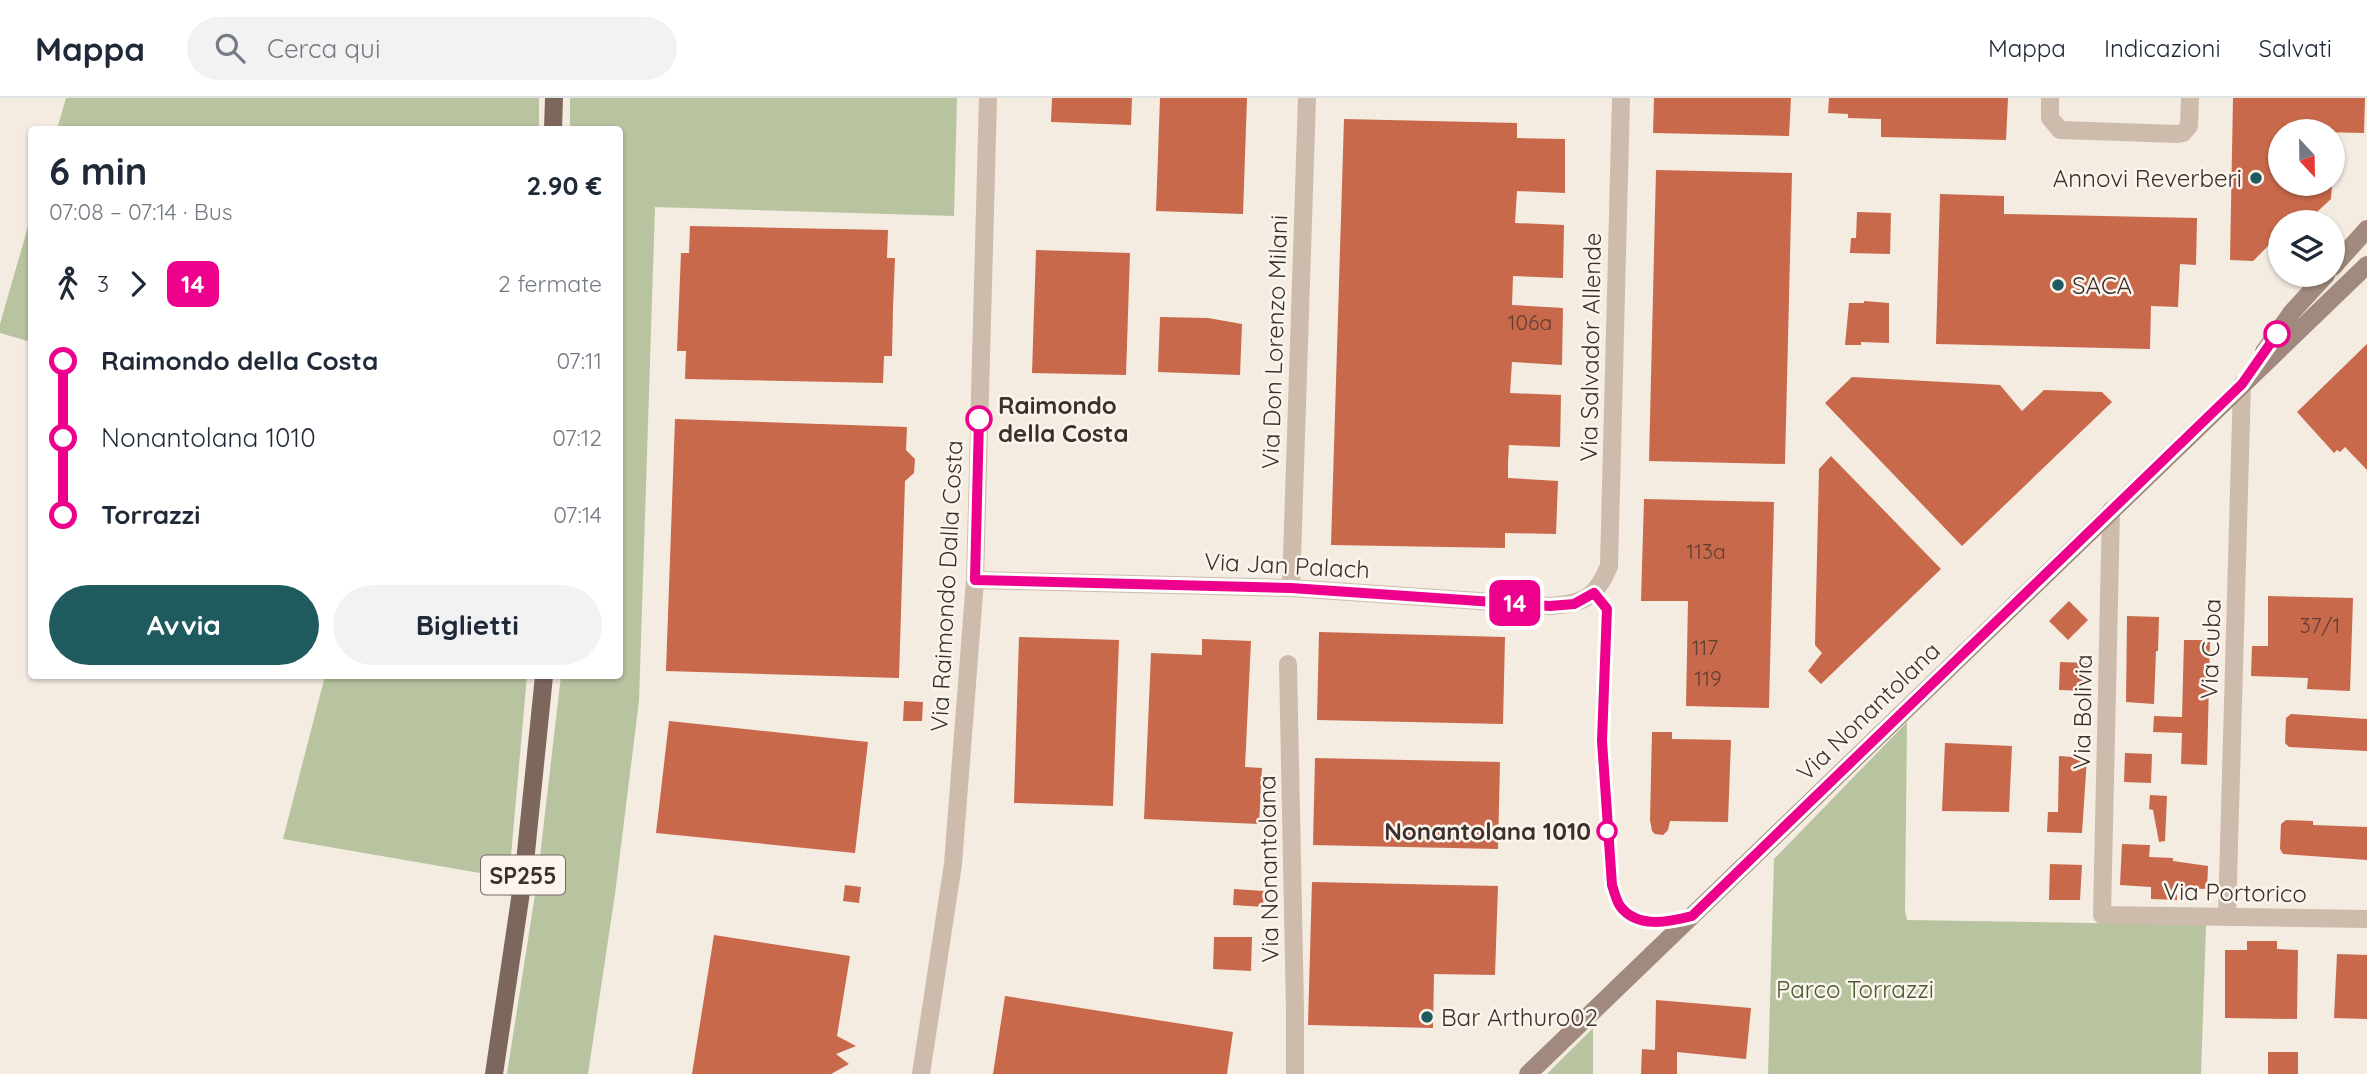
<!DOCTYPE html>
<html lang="it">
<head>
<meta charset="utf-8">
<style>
	:root { --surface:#fff; --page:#f2f2f3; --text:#1f2937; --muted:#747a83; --line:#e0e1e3; --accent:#1f5a5e }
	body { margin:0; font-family:Quicksand,sans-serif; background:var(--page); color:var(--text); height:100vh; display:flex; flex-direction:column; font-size:26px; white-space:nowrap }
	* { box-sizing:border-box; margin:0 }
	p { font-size:23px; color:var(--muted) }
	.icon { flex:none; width:38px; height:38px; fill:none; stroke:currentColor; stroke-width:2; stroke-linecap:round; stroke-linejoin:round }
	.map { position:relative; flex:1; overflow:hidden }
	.side { position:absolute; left:28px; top:28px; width:595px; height:553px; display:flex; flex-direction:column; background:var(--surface); border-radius:7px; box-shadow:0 2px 5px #0004 }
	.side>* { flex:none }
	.badge { padding:0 14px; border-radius:10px; font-size:24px; line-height:46px }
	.needle { width:46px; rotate:158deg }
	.tools { position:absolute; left:2268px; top:21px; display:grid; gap:14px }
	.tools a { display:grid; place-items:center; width:77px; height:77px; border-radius:50%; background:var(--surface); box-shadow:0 2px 5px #0004; font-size:35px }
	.map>.badge { position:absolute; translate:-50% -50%; box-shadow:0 0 0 4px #fff }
	.legs { display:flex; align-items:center; gap:10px; height:77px; padding:0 21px; font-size:23px }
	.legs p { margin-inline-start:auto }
	.head { display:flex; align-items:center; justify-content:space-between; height:119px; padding:0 21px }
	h1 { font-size:38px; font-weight:700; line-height:52px }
	.primary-button { display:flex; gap:14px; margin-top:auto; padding:14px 21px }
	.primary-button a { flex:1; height:80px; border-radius:42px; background:var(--accent); color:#fff; font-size:28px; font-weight:700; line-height:80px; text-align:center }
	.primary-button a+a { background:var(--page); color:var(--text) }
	ul { padding:0 21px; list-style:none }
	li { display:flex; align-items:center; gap:24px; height:77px; font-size:26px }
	li i { display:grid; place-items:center; width:10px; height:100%; margin:0 9px; background:currentColor }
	li i::after { content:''; width:18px; height:18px; margin:-9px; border:5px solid; border-radius:50%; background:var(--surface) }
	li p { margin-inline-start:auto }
	li:first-child i { background:linear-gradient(#0000 50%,currentColor 0) }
	li:last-child i { background:linear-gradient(currentColor 50%,#0000 0) }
	header { display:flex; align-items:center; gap:42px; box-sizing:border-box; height:98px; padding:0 35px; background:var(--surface); border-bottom:2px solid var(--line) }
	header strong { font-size:33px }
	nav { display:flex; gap:38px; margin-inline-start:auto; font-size:24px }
	.search { width:490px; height:63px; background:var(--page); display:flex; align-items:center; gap:18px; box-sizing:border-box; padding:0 24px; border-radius:38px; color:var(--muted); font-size:26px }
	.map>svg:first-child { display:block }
	.green { fill:#b8c4a0 }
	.building { fill:#c8694b }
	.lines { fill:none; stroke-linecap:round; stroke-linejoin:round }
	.minor { stroke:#cdbbac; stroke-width:18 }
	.secondary { stroke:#a18a7d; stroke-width:18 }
	.primary { stroke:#7d675c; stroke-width:18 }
	.line-1-casing { stroke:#fff; stroke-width:16 }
	.line-1 { stroke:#ec008c; stroke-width:10 }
	.poi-dot { fill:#1f5a5e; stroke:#fbf5ee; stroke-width:2.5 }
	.stop-1-dot { fill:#fff; stroke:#ec008c; stroke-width:3.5 }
	.labels { text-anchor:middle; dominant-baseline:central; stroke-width:5; stroke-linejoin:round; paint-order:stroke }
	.number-label { font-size:21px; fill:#5e3e33 }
	.shield { fill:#fbf5ee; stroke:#756b66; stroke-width:2 }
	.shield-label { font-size:23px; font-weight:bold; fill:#3b302b }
	.poi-label { font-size:24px; fill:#3b302b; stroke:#fbf5ee; text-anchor:start }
	.street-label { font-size:24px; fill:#3b302b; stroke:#fbf5ee }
	.stop-label { font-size:24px; font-weight:bold; fill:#3b302b; stroke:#fbf5ee; text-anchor:start }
	.park-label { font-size:24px; fill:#4a5a2e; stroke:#fbf5ee }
</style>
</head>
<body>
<header>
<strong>Mappa</strong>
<div class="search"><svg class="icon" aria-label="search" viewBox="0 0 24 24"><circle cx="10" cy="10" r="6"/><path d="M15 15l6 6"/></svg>Cerca qui</div>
<nav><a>Mappa</a><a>Indicazioni</a><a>Salvati</a></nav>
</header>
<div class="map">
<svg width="2367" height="976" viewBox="0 0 2367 976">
	<rect width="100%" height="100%" fill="#f4ebe1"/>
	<!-- green -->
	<g class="green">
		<polygon points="66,0 539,0 539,31 57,31"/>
		<polygon points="570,0 957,0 954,118 655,109 639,603 615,796 588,976 507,976 537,784 561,578 620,578 620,32 570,31"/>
		<polygon points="31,118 31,244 0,235 0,226"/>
		<polygon points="325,578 527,578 509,780 283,741"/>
		<polygon points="1907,624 1905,813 1907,822 2206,827 2201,976 1768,976 1774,761"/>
		<polygon points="1593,930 1593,976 1547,976"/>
	</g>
	<!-- building -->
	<g class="building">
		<polygon points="1052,0 1132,0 1131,27 1051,24"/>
		<polygon points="1160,0 1247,0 1243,116 1156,113"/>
		<polygon points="1654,0 1791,0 1789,38 1653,35"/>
		<polygon points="1829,0 2008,0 2006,42 1881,39 1881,21 1848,20 1848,16 1828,15"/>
		<polygon points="2233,0 2365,0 2364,35 2280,33 2280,86 2332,86 2331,101 2306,124 2280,124 2280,136 2253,163 2230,162"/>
		<polygon points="1344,21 1517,25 1517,40 1565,41 1565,95 1517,93 1515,125 1564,127 1563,180 1513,178 1512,207 1563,210 1562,267 1512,264 1510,295 1561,297 1560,349 1509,347 1508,365 1508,380 1558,383 1556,436 1505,435 1505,450 1331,447"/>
		<polygon points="1656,72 1792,75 1785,366 1649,363"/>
		<polygon points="1940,96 2004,98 2004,116 2197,120 2196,167 2180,166 2178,209 2151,208 2150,251 1936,246"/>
		<polygon points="1857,114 1891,115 1890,156 1850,155 1851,140 1856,140"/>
		<polygon points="690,128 888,132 887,160 895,160 893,210 892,258 884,258 883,285 685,281 686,253 677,253 681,155 689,155"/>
		<polygon points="1036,152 1130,155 1126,277 1032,275"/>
		<polygon points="1864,203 1889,205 1889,245 1861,244 1861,247 1845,247 1849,205 1864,205"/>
		<polygon points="1160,219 1208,220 1242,226 1240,277 1158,274"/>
		<polygon points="2367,246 2367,372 2345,349 2340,354 2337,352 2334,355 2297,314"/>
		<polygon points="1852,279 2000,287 2022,313 2044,292 2102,294 2112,304 1962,448 1825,305"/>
		<polygon points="675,321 907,329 906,352 915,361 914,375 905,383 899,580 666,573"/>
		<polygon points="1831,358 1941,471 1821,586 1808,573 1822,555 1815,547 1819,371"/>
		<polygon points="1644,401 1774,404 1769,610 1686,608 1688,503 1641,503"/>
		<polygon points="2268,498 2353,500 2350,593 2307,591 2308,580 2251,578 2252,548 2268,548"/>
		<polygon points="2069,503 2088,522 2068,542 2049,523"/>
		<polygon points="2127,518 2159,519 2158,553 2156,553 2154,606 2126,604"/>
		<polygon points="1319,534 1505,539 1503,626 1317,622"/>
		<polygon points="1019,539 1119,542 1113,708 1014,705"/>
		<polygon points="1202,541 1251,543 1245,669 1262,670 1259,726 1144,721 1151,555 1202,557"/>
		<polygon points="2184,542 2210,542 2207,667 2181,666 2182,635 2153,634 2154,618 2182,619"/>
		<polygon points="2060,564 2088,565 2087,593 2059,592"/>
		<polygon points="904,603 923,604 922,623 903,623"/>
		<polygon points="2291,616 2367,621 2367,653 2289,649 2285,645 2286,620"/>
		<polygon points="669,623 868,644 855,755 656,735"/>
		<polygon points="1652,634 1672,634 1672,641 1731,642 1728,724 1670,723 1668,732 1663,737 1655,736 1652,733 1650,722"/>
		<polygon points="1945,645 2012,648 2009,714 1942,713"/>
		<polygon points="2125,655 2152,656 2151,685 2124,684"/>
		<polygon points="2059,658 2087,660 2082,735 2047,734 2048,714 2058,714"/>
		<polygon points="1315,660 1500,664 1498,751 1313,747"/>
		<polygon points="2150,697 2167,698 2165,743 2159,744 2153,712 2149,711"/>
		<polygon points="2286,722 2313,723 2313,727 2367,729 2367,762 2283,756 2280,751 2281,726"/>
		<polygon points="2122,746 2150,747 2149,759 2173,760 2173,763 2208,768 2207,791 2177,790 2177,802 2151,801 2151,789 2120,787"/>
		<polygon points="2050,766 2082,767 2080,802 2049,802"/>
		<polygon points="1312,784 1498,788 1495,877 1434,876 1433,930 1308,927"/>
		<polygon points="845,787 861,789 859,805 843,803"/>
		<polygon points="1234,791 1264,793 1263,809 1233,807"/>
		<polygon points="714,837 850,858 837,938 856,948 836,956 849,966 831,976 692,976"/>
		<polygon points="1214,839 1252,839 1251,873 1213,871"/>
		<polygon points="2247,843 2277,843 2277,851 2298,852 2297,921 2225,920 2225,852 2247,852"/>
		<polygon points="2337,856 2367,857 2367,921 2334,920"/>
		<polygon points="1005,898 1233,934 1227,976 993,976"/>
		<polygon points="1656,902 1751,910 1746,961 1677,954 1677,976 1641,976 1642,951 1655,952"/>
		<rect x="2268" y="954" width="30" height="22"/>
	</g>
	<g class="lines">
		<!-- minor -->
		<g class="minor">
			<polyline points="2050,0 2050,20 2060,32 2178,36 2183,35 2189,28 2190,0"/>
			<polyline points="2111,412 2102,817 2367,821"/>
			<path d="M975,482L1291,490L1551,508C1584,505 1596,500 1609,468L1621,0"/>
			<polyline points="1291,490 1307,0"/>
			<polyline points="1288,566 1295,912 1295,976"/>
			<polyline points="2227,818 2242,286"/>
			<polyline points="921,976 953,766 975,482 988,0"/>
		</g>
		<!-- secondary -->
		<g class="secondary">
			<polyline points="2333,169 2367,131"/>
			<polyline points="2264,254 2292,214 2326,177"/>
			<polyline points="1528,976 2367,167"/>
		</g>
		<!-- primary -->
		<g class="primary">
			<polyline points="553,32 554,0"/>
			<polyline points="494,976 524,774 544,578"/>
		</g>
	</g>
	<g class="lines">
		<!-- line-1 casing -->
		<g class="line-1-casing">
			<path id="line-1" d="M979,321L975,482L1291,490L1550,508L1574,506L1594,495L1607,511L1602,643L1612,787C1614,793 1616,802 1620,808C1637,831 1669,824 1692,818L2242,286L2277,236"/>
		</g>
		<!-- line-1 -->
		<use href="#line-1" class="line-1"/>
	</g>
	<!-- markers -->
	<g class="poi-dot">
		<circle cx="2256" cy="80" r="7"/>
		<circle cx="2058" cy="187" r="7"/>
		<circle cx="1427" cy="919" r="7"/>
	</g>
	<g class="stop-1-dot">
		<circle cx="2277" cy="236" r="12"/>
		<circle cx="979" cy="321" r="12"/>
		<circle cx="1607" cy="733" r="9"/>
	</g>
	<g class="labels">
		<!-- number labels -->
		<g class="number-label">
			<text x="1530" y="224">106a</text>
			<text x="1706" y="453">113a</text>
			<text x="2320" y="527">37/1</text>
			<text x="1705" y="549">117</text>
			<text x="1708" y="580">119</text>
		</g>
		<!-- shield labels -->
		<rect class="shield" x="481" y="757.5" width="84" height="39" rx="5"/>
		<g class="shield-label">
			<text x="523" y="777">SP255</text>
		</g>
		<!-- poi labels -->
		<g class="poi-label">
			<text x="2242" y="80" text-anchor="end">Annovi Reverberi</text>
			<text x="2072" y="187">SACA</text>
			<text x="1441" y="919">Bar Arthuro02</text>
		</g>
		<!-- street labels -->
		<g class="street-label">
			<text transform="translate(1274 244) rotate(-88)">Via Don Lorenzo Milani</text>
			<text transform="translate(1590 249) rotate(-89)">Via Salvador Allende</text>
			<text transform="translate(1287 467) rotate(3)">Via Jan Palach</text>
			<text transform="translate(946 488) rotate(-87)">Via Raimondo Dalla Costa</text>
			<text transform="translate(2210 551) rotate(-88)">Via Cuba</text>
			<text transform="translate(1868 613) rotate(-44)">Via Nonantolana</text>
			<text transform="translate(2082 614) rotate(-89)">Via Bolivia</text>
			<text transform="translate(1268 771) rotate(-91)">Via Nonantolana</text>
			<text transform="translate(2235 794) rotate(1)">Via Portorico</text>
		</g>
		<!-- stop labels -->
		<g class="stop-label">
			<text x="998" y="307">Raimondo<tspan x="998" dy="28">della Costa</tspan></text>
			<text x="1591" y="733" text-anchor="end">Nonantolana 1010</text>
		</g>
		<!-- park labels -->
		<g class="park-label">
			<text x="1855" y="891">Parco Torrazzi</text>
		</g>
	</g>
</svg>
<div class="tools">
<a><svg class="needle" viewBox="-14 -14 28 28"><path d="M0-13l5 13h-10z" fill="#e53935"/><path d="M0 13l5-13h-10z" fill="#747a83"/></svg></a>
<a><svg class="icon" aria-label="layers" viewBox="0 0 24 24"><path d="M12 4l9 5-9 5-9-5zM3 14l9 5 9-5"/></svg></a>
</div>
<b class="badge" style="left:1515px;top:505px;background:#ec008c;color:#fff">14</b>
<section class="side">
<div class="head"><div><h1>6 min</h1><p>07:08 – 07:14 · Bus</p></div><b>2.90 €</b></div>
<div class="legs"><svg class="icon" aria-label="walk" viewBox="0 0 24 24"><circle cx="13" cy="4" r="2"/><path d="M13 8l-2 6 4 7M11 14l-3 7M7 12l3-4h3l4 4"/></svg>3<svg class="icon" aria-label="forward" viewBox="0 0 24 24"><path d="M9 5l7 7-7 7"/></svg><b class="badge" style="background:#ec008c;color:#fff">14</b><p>2 fermate</p></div>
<ul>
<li><i style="color:#ec008c"></i><b>Raimondo della Costa</b><p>07:11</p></li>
<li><i style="color:#ec008c"></i><span>Nonantolana 1010</span><p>07:12</p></li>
<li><i style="color:#ec008c"></i><b>Torrazzi</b><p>07:14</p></li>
</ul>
<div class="primary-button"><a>Avvia</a><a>Biglietti</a></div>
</section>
</div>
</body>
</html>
